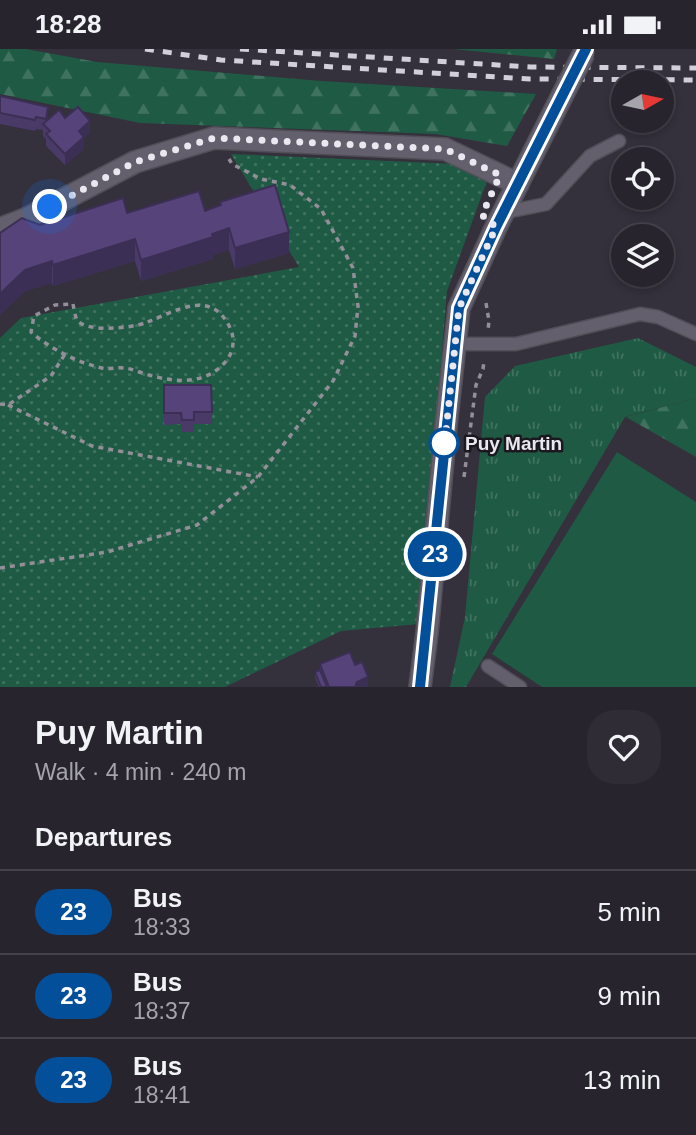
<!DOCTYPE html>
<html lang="en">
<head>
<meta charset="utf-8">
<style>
	:root { --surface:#27242d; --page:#2f2c35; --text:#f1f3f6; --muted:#a4a4aa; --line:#434149 }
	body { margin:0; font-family:Helvetica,sans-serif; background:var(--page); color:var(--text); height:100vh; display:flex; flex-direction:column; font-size:26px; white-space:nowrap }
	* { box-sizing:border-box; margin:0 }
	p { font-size:23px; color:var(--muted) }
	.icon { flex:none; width:38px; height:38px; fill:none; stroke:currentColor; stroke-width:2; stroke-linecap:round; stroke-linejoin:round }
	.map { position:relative; height:638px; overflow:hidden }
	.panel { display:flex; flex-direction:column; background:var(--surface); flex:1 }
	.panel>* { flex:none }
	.badge { padding:0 14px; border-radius:23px; font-size:24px; line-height:46px }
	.needle { width:46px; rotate:81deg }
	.fabs { position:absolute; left:611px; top:21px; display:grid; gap:14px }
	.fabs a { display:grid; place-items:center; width:63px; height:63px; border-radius:50%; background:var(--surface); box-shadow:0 4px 10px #0003,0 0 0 2px var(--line); font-size:35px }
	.you { position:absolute; width:35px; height:35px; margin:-18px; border:5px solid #fff; border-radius:50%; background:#1a73e8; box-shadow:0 0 0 10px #1a73e833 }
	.map>.badge { position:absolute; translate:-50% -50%; box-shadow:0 0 0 4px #fff }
	h2 { padding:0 35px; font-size:26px; line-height:63px }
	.round { display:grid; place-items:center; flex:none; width:74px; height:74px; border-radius:28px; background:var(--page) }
	.headline { display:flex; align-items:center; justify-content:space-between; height:119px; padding:0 35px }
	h1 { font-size:33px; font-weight:700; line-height:52px }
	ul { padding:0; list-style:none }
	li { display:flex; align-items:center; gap:21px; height:84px; padding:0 35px; border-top:2px solid var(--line) }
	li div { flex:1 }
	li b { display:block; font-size:26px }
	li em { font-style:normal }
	li .badge { min-width:77px; font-weight:700; text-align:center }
	.status { display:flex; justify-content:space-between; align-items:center; height:49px; padding:0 35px; background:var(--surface); direction:ltr }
	.status svg { height:19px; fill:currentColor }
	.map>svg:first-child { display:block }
	.grass { fill:url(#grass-tufts) }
	.forest { fill:url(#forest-firs) }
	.park { fill:url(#park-dots) }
	.garden { fill:#1f5b44 }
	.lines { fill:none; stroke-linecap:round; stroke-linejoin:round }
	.service-casing { stroke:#514e58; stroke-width:15 }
	.minor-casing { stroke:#514e58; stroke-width:24 }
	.tertiary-casing { stroke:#514e58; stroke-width:24 }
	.path { stroke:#928f99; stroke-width:3.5; stroke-dasharray:5 5; stroke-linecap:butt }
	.service { stroke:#635f6d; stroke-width:12 }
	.minor { stroke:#635f6d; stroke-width:21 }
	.tertiary { stroke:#635f6d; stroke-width:21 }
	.rail { stroke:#d1cfd8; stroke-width:5; stroke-dasharray:9 9; stroke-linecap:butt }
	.tertiary-bridge-casing { stroke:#514e58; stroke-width:24; stroke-linecap:butt }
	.tertiary-bridge { stroke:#635f6d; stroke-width:21 }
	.wall { fill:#4a3a68 }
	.shaded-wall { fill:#3c2f55 }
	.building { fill:#564379; stroke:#3c2f55; stroke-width:2 }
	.line-casing { stroke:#fff; stroke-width:16 }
	.line { stroke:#034f9a; stroke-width:10 }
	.walk { stroke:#e9e7ef; stroke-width:7; stroke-dasharray:0 12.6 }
	.stop-dot { fill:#fff; stroke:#034f9a; stroke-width:3.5 }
	.labels { text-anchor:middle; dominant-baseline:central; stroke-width:5; stroke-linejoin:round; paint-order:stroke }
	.stop-label { font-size:19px; font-weight:bold; fill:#e9e7ef; stroke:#1b191f; text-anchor:start }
</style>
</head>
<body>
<div class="status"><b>18:28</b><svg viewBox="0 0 49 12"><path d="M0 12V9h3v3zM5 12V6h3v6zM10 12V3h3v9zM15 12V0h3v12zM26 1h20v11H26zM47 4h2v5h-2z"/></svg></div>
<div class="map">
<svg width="696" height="638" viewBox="0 0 696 638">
	<defs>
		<pattern id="grass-tufts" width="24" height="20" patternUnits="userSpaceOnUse" patternTransform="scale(1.75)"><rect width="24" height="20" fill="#1f5b44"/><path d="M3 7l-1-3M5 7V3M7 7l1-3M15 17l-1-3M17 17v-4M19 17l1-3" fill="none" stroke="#40735f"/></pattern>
		<pattern id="forest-firs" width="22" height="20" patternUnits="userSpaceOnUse" patternTransform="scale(1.75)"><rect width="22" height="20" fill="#1f5b44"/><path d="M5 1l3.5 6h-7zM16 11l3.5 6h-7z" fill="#40735f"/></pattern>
		<pattern id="park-dots" width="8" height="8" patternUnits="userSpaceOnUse" patternTransform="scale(1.75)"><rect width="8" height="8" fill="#1f5b44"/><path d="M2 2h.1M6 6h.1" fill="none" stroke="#40735f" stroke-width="1.8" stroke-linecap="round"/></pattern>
	</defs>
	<rect width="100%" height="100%" fill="#34303c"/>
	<!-- grass -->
	<polygon class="grass" points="638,289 696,318 696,349 625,368 466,638 450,638 465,568 485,348 515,317"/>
	<!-- forest -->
	<g class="forest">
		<polygon points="0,0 26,0 97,13 321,32 536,45 507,97 435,85 140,74 0,45"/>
		<polygon points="453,0 557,0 554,10"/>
		<polygon points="696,349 696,408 626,368"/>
	</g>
	<!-- park -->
	<polygon class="park" points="231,105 456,115 487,132 447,242 419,575 341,582 225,638 0,638 0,289 21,269 299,218"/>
	<!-- garden -->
	<polygon class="garden" points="617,403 696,453 696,638 542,638 492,605"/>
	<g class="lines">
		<!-- service casing -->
		<g class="service-casing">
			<g id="service">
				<polyline points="506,163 546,155 590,107 619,92"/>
				<polyline points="454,295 516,295 640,265 658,268 696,285"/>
				<polyline points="488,617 520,638"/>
			</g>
		</g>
		<!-- minor casing -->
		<g class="minor-casing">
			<polyline id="minor" points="0,180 28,169 135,113 214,89 445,100 518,135"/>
		</g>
		<!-- tertiary casing -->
		<g class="tertiary-casing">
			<polyline id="tertiary" points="420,638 427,584 446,377 459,259 496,178 561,49"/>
		</g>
		<!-- path -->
		<g class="path">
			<polyline points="486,254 489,272 488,281"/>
			<path d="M73,255C74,260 75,267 77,271C87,284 131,279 145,274C175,263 212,237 231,281C235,291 233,303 227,311C207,336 177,334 149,326C140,324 131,319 123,319C116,318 109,321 102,319C76,313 51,300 31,283L34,267L55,256Z"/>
			<polyline points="0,355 8,356 51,327 65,305"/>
			<polyline points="8,356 92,397 258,428"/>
			<polyline points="464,428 476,336 483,320 484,312"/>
			<polyline points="0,519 107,503 197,476 258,428 333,332 355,287 358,257 353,219 321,160 290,136 261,130 232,115 229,110"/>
		</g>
		<!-- service -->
		<use href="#service" class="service"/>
		<!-- minor -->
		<use href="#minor" class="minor"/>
		<!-- tertiary -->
		<use href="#tertiary" class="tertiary"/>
		<!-- rail -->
		<g class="rail">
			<polyline points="145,0 221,11 530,30 696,31"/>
			<polyline points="240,0 530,18 696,19"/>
		</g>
		<!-- tertiary-bridge casing -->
		<g class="tertiary-bridge-casing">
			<polyline id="tertiary-bridge" points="561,49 584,4"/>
		</g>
		<!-- tertiary-bridge -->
		<use href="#tertiary-bridge" class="tertiary-bridge"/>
	</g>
	<!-- wall -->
	<g class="wall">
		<polygon points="0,47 48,70 65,69 90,83 84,89 84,100 65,116 46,97 46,90 43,87 43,81 36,80 35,82 0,75"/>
		<polygon points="220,153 289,204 235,220 229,201 213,206 213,210 141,232 135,212 53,237 52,234 25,242 0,266 0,184 8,179 127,164 205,162 220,156"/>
		<polygon points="164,336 211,336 212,375 194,375 194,383 182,383 181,375 164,376"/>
		<polygon points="320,615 355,616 368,638 319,638 315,629 315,623 320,621"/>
	</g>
	<!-- shaded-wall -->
	<g class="shaded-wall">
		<polygon points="90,72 90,83 84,89 84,100 65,116 65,105 79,82"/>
		<polygon points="229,179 229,201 213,206 213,210 141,232 141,211"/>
		<polygon points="289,183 289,204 235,220 235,199"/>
		<polygon points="135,190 135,212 53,237 53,216"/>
		<polygon points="52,212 52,234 25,242 0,266 0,245 25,221"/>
		<polygon points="368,628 368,638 355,638 357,633"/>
	</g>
	<!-- building -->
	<g class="building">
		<polygon points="0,47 48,58 46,70 36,68 35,71 0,64"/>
		<polygon points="78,58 90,72 79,82 84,88 65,105 46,85 50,82 43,75 59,61 65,69"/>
		<polygon points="275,136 289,183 235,199 229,179 212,185 213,188 141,211 135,190 53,216 52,212 25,221 0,245 0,184 22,169 40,176 123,149 127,164 199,142 205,162 221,156 220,153"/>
		<polygon points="164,336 211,336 212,363 194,363 194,371 182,371 181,364 164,364"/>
		<polygon points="350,603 355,616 362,613 368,628 357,633 355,638 329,638 320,615"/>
		<polygon points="320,621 327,638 321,638 315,623"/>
	</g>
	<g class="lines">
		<!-- line casing -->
		<g class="line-casing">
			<polyline id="line" points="420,638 459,259 496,178 586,0"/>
		</g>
		<!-- line -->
		<use href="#line" class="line"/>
		<!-- walk -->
		<polyline class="walk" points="50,158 135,113 214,89 445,100 500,126 482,166 496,178 459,259 444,401 444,394"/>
	</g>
	<!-- markers -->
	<circle class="stop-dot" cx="444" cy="394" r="14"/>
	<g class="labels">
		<!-- stop labels -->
		<g class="stop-label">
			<text x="465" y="394">Puy Martin</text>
		</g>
	</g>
</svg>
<div class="fabs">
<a><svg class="needle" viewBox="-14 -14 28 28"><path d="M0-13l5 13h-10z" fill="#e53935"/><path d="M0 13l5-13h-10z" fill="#a4a4aa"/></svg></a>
<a><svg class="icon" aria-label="locate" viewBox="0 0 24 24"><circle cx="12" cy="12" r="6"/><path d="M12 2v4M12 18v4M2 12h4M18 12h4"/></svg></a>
<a><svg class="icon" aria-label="layers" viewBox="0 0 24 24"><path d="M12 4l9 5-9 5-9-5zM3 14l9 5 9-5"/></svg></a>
</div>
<div class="you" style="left:50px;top:158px"></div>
<b class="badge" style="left:435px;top:505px;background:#034f9a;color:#fff">23</b>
</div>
<section class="panel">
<div class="headline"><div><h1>Puy Martin</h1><p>Walk · 4 min · 240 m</p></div><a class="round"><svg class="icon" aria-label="heart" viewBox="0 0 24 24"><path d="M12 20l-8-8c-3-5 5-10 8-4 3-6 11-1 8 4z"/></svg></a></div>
<h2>Departures</h2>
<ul>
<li><span class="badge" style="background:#034f9a;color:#fff">23</span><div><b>Bus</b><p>18:33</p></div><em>5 min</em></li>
<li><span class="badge" style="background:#034f9a;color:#fff">23</span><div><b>Bus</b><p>18:37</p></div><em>9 min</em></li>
<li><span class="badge" style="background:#034f9a;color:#fff">23</span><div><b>Bus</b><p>18:41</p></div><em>13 min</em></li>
</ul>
</section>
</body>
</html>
